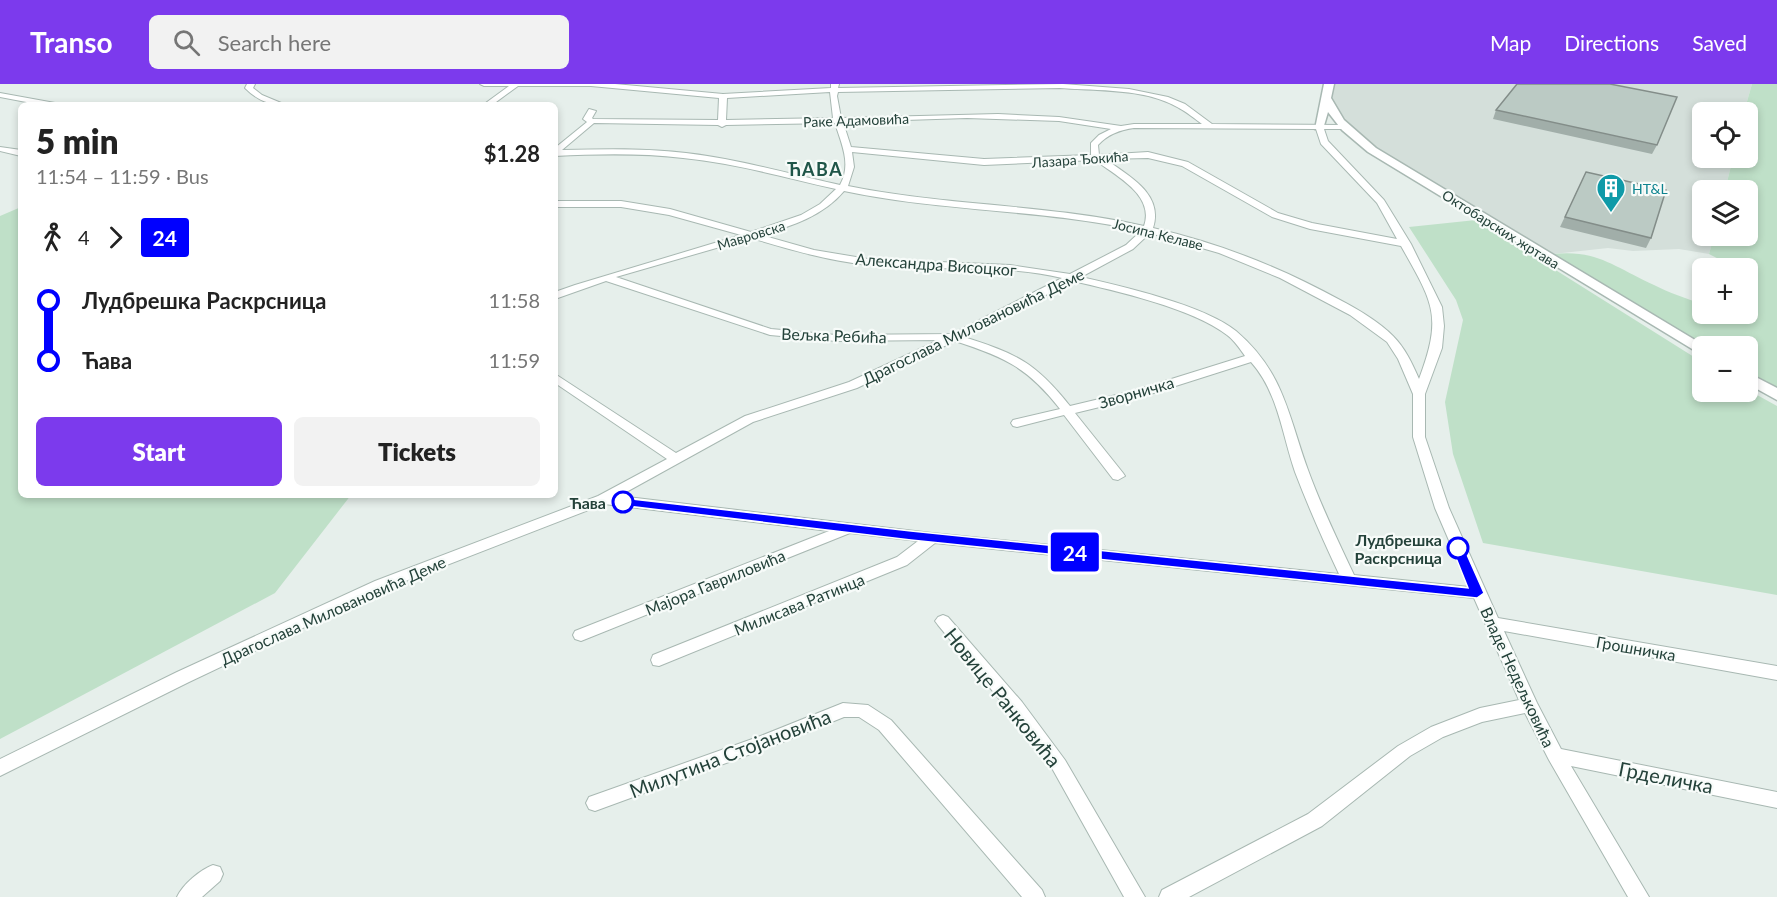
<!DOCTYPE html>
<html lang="en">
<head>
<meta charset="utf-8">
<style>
	:root { --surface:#fff; --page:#f2f2f2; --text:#222; --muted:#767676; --accent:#7c3aed }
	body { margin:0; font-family:Lato,sans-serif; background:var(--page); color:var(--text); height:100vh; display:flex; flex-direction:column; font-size:22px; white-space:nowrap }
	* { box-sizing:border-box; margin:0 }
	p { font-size:20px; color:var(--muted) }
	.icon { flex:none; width:33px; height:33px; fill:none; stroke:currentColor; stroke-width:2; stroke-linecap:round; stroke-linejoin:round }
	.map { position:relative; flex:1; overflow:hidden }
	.sheet { position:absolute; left:18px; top:18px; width:540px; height:396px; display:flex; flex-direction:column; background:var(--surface); border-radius:9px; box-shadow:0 3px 9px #0003 }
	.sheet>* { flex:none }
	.badge { padding:0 12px; border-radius:4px; font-size:21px; line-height:39px }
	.tools { position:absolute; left:1692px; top:18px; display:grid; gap:12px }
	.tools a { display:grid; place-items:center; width:66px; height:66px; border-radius:9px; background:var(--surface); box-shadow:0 3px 9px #0003; font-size:30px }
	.map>.badge { position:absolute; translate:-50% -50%; box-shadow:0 0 0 3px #fff }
	.legs { display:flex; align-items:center; gap:9px; height:66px; padding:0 18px; font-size:20px }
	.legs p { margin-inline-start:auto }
	.headline { display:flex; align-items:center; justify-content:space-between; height:102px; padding:0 18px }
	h1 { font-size:33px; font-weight:800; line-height:45px }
	.button { display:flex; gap:12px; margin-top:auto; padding:12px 18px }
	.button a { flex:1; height:69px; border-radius:9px; background:var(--accent); color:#fff; font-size:24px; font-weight:800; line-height:69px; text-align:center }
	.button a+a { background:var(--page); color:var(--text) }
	ul { padding:0 18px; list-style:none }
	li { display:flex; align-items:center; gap:21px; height:60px; font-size:22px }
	li i { display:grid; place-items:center; width:9px; height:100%; margin:0 8px; background:currentColor }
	li i::after { content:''; width:15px; height:15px; margin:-8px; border:4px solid; border-radius:50%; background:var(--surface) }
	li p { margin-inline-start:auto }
	li:first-child i { background:linear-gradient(#0000 50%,currentColor 0) }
	li:last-child i { background:linear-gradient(currentColor 50%,#0000 0) }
	header { display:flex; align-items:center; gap:36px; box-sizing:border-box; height:84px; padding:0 30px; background:var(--accent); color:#fff }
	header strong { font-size:28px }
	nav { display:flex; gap:33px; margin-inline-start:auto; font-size:21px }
	.search { width:420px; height:54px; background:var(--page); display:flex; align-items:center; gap:15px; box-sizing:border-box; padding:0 21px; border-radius:9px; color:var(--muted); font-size:22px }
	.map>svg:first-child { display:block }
	.built { fill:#d4dfda }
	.green { fill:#bfe0c8 }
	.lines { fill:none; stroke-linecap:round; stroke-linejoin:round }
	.minor-casing { stroke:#a8b8b2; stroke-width:2 }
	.tertiary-casing { stroke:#a8b8b2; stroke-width:3 }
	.minor { fill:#fff; fill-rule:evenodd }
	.tertiary { fill:#fff; fill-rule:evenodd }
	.wall { fill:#a1aea9 }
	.building { fill:#bbcac4; stroke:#838d89; stroke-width:1.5 }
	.line-1 { fill:#00f; stroke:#fff; stroke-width:1.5 }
	.stop-1-dot { fill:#fff; stroke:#00f; stroke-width:3 }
	.labels { text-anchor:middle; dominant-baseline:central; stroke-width:4.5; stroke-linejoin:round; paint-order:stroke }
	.far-street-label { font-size:14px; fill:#24423a; stroke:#f7fbf9 }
	.far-culture-label { font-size:14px; fill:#0d838f; stroke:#f7fbf9; text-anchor:start }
	.street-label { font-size:16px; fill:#24423a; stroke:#f7fbf9 }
	.stop-label { font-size:16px; font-weight:bold; fill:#24423a; stroke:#f7fbf9; text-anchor:end }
	.far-district-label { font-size:18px; font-weight:bold; letter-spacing:1.5px; fill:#1f5548; stroke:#f7fbf9 }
	.near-street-label { font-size:20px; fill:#24423a; stroke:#f7fbf9 }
</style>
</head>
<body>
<header>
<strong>Transo</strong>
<div class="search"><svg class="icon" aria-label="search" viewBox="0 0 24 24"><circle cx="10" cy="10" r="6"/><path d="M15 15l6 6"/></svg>Search here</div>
<nav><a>Map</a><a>Directions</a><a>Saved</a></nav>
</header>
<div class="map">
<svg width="1777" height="813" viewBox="0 0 1777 813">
	<rect width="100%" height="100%" fill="#e6efeb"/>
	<!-- built -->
	<polygon class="built" points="1332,0 1752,0 1744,28 1702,28 1702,74 1733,74 1725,106 1702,106 1702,152 1714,152 1709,170 1679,165 1633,167 1608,164 1553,170 1396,78 1367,58 1349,43 1331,16"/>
	<!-- green -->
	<g class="green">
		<path d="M1752,0H1777V305L1748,287V262H1705L1553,170C1597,165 1616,184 1654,201C1669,209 1686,214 1702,220V230H1748V222L1758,201L1748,191V184H1736L1709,170L1714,152H1748V106H1725L1733,74H1748V28H1744Z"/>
		<polygon points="21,123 21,411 351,411 275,509 0,655 0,132"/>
		<polygon points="1476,136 1702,278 1702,308 1748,306 1777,322 1777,511 1483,459 1453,370 1445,318 1463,236 1456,216 1409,143"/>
	</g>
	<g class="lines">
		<!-- minor casing -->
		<g class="minor-casing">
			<g id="minor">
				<path d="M247,0H255L253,4L262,11L286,21C269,21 257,16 245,4Z"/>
				<path d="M480,0H615L723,10L831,4V0H839L838,4L1063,0L1129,5L1168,13L1185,20L1212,40L1345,41V45H1324L1328,57L1384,116L1411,160L1442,223L1444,242L1442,264L1425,310V353L1449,424L1498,534L1777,582V596L1504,547L1537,619L1561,665L1777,708V724L1571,682L1649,813H1628L1549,676L1525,629L1482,638L1443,653L1410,672L1322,742L1189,813H1159L1162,806L1308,730L1398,662L1431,643L1480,624L1519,616L1474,514L935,459L907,481L659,582L653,581L651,576L653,571L897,473L918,457L850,449L581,557L575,555L573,551L575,547L829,447L604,420L385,505L189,598L0,692V675L177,588L375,497L598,412L667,375L555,299V290L676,369L745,332L849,298L939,256L836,257L770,251L606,197L555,215V208L575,201L741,151L669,131L621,123H555V117H621L670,125L751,148L801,131L820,120L836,105C786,94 735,79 683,74C641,69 598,70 555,72V64L587,38L583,35L589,25L596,27L592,34L593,35L718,36L719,14L591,2H518L492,21H483L509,2H484ZM1060,4C1098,7 1145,4 1179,24C1187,28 1195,35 1202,40H1134L1121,42L1059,33L998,30L841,34L837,12L838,8ZM830,8L833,34L726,36L727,14ZM967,34L1059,37L1111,45L1099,51L1091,59V71L984,75L851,63L843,38ZM594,39L718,41L722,43L726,41L835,39C841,59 852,80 840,101C789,90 738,75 686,69C645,64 604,65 562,66ZM1134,44L1316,45L1321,60L1377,119L1397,155L1312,139L1278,129L1188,78L1148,68L1099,71L1098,61C1108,50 1120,46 1134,44ZM852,68L984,81L1095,76C1116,92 1155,111 1144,142C1047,120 946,122 848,102L854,83ZM1148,74L1182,82L1272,133L1310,145L1401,162C1433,219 1443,231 1419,295C1412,279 1405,264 1393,252C1378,237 1359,226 1340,216C1282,184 1219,159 1153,144C1164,110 1129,92 1105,75ZM844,107C942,128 1043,125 1141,147L1126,161L1070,190L1010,181L868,175L814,166L761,151C792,142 823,132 844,107ZM1150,149L1219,169L1280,194L1350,231L1387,258L1398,275L1413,310V353L1435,424L1469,503L1354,491C1338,457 1321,422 1308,386C1288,331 1284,288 1236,247C1204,221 1121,202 1081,193L1133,165ZM751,154C789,165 828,177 868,181C932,188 999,179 1062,194L952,250L836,251L771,245L616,193ZM1073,197C1116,207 1192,224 1227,251C1234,256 1240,265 1245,272L1133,307L1070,322C1035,278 1017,270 964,253ZM955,257C1004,273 1027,283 1060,325L1013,336L1011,339L1013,342L1017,343L1064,331L1113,395L1118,396L1125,392L1123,389L1075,329L1141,313L1251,278C1278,308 1282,350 1295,388C1308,422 1323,456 1339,490L932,449L619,412L753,338L857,304Z"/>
				<polygon points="0,9 55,19 59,21 42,21 0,13"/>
				<polygon points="0,63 21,66 21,72 0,67"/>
				<polygon points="943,531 948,533 1022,618 1065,676 1145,813 1124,813 1053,686 1010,628 938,541 935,537 938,533"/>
				<polygon points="843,619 868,621 891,636 1042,806 1045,813 1022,813 879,646 859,633 844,633 770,663 595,727 589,725 586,719 589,713 758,653"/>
				<path d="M213,781L220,783L223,790L220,797L202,813H177C183,800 200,786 213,781Z"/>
			</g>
		</g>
		<!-- tertiary casing -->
		<g class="tertiary-casing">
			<g id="tertiary">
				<polygon points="1324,0 1334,0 1331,14 1344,36 1376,64 1705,262 1702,262 1702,271 1368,68 1342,46 1328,28 1323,45 1315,45"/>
				<polygon points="1748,289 1777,304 1777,316 1748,300"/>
			</g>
		</g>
		<!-- minor -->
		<use href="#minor" class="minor"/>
		<!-- tertiary -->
		<use href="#tertiary" class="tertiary"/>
	</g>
	<!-- wall -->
	<g class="wall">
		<polygon points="1496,26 1657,61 1652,70 1493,35"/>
		<polygon points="1586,88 1651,154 1646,164 1560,143"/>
	</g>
	<!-- building -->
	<g class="building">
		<polygon points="1517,0 1610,0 1677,13 1657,61 1496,26"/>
		<polygon points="1586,88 1666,106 1651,154 1565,133"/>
	</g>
	<!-- line-1 -->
	<polygon class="line-1" points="623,414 911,447 1468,504 1452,464 1458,459 1464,464 1484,509 1477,514 911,456 619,421 619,415"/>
	<!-- icons -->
	<defs>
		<g id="building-pin" transform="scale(1.5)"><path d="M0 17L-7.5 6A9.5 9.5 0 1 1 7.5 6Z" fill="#0f9aa8" stroke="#f7fbf9"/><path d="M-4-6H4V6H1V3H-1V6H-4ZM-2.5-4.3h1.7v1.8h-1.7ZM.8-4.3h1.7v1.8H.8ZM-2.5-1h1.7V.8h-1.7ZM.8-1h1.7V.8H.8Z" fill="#fff"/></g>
	</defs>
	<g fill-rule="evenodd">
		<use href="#building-pin" x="1611" y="104"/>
	</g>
	<!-- markers -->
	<g class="stop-1-dot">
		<circle cx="623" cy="418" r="10"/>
		<circle cx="1458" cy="464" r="10"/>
	</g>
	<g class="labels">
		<!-- far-street labels -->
		<g class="far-street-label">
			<text transform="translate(856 36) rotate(-2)">Раке Адамовића</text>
			<text transform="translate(1080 75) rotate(-4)">Лазара Ђокића</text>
			<text transform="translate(1501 145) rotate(32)">Октобарских жртава</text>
			<text transform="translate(1158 150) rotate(14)">Јосипа Келаве</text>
			<text transform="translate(751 151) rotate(-17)">Мавровска</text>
		</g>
		<!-- far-culture labels -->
		<g class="far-culture-label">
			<text x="1632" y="104">HT&amp;L</text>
		</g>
		<!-- street labels -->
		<g class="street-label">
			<text transform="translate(936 180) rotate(4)">Александра Висоцког</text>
			<text transform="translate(973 242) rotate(-26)">Драгослава Миловановића Деме</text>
			<text transform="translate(834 251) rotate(2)">Вељка Ребића</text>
			<text transform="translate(1136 308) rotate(-16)">Зворничка</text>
			<text transform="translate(715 498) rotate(-22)">Мајора Гавриловића</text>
			<text transform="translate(799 520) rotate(-22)">Милисава Ратинца</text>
			<text transform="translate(333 526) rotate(-24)">Драгослава Миловановића Деме</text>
			<text transform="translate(1636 564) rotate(10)">Грошничка</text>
			<text transform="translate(1518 593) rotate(65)">Владе Недељковића</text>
		</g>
		<!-- stop labels -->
		<g class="stop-label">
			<text x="606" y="418">Ћава</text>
			<text x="1442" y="455">Лудбрешка<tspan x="1442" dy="18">Раскрсница</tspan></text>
		</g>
		<!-- far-district labels -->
		<g class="far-district-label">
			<text x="815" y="85">ЋАВА</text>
		</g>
		<!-- near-street labels -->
		<g class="near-street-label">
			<text transform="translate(1003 613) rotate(51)">Новице Ранковића</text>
			<text transform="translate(730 669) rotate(-21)">Милутина Стојановића</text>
			<text transform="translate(1666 693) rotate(11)">Грделичка</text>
		</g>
	</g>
</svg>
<div class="tools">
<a><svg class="icon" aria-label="locate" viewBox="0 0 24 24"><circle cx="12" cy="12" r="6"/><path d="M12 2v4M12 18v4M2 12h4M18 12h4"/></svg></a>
<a><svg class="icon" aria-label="layers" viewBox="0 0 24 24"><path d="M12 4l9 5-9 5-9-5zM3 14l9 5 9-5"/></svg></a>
<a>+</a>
<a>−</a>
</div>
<b class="badge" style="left:1075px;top:468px;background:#00f;color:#fff">24</b>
<section class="sheet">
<div class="headline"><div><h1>5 min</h1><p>11:54 – 11:59 · Bus</p></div><b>$1.28</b></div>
<div class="legs"><svg class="icon" aria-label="walk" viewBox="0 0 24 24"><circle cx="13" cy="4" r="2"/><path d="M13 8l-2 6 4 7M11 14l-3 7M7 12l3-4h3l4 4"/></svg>4<svg class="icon" aria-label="forward" viewBox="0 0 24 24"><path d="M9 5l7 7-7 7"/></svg><b class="badge" style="background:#00f;color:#fff">24</b></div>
<ul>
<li><i style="color:#00f"></i><b>Лудбрешка Раскрсница</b><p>11:58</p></li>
<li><i style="color:#00f"></i><b>Ћава</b><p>11:59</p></li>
</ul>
<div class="button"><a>Start</a><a>Tickets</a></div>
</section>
</div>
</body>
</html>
